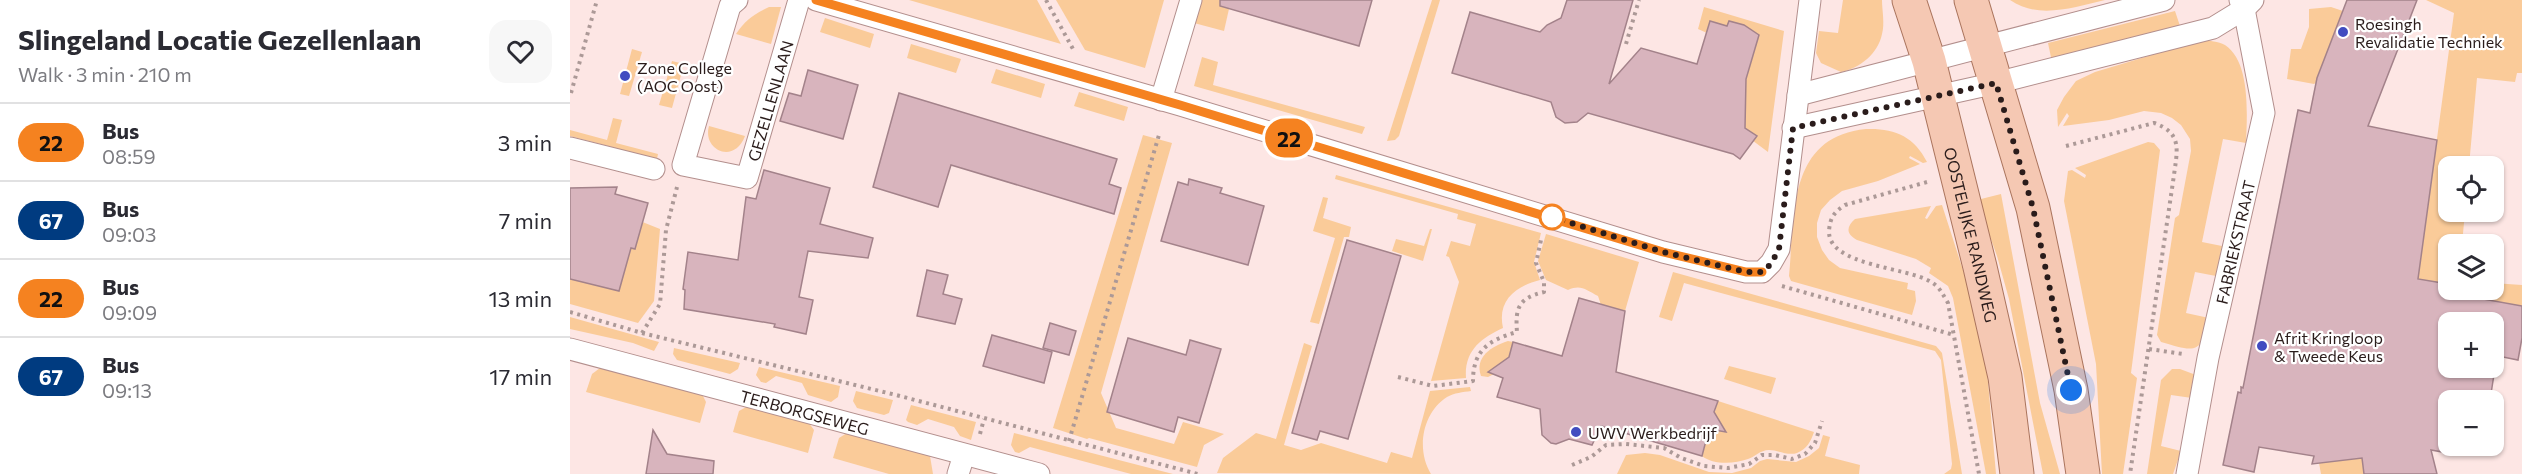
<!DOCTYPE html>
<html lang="en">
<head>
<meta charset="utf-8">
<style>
	:root { --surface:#fff; --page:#f7f7f7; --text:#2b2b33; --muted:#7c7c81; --line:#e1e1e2 }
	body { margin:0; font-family:Commissioner,sans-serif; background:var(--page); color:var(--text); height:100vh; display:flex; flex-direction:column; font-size:22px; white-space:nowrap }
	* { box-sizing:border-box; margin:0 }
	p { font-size:20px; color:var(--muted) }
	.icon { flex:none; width:33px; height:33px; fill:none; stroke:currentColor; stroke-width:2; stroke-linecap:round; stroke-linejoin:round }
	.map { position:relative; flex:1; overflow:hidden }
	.panel { display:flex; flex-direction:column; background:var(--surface); width:570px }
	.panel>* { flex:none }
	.badge { padding:0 12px; border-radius:20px; font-size:21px; line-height:39px }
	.buttons { position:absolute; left:1868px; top:156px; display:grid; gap:12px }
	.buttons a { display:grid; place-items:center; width:66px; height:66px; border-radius:12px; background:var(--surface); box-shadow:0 2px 4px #0004; font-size:30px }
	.you { position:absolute; width:30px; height:30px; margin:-15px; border:4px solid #fff; border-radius:50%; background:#1a73e8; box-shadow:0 0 0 9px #1a73e833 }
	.map>.badge { position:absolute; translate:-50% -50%; box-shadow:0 0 0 3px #fff }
	.round { display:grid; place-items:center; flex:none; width:63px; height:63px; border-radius:18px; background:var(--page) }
	.overview { display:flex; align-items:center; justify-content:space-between; height:102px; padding:0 18px }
	h1 { font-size:28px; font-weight:700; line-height:45px }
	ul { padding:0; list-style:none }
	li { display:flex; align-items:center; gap:18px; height:78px; padding:0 18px; border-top:2px solid var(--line) }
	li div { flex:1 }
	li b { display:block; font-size:22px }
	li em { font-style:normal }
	li .badge { min-width:66px; font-weight:700; text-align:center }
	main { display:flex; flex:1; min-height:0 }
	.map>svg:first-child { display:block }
	.green { fill:#facb99 }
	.building { fill:#d8b4bd; stroke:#a3828a; stroke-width:1.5 }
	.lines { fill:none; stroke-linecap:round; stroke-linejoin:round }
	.street-casing { stroke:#b38f8d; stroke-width:23 }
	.primary-casing { stroke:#aa745d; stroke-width:35 }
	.path { stroke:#ac9997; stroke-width:4; stroke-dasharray:3 4.5; stroke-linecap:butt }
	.street { stroke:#fff; stroke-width:21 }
	.primary { stroke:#f5c8b3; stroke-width:33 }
	.line-casing { stroke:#fff; stroke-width:14 }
	.line { stroke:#f58220; stroke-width:9 }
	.walk { stroke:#2a1c1b; stroke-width:6; stroke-dasharray:0 10.8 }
	.poi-dot { fill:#414cc0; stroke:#fff; stroke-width:2 }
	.stop-dot { fill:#fff; stroke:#f58220; stroke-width:3 }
	.labels { text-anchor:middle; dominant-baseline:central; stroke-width:4.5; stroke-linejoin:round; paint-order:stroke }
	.poi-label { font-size:16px; fill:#2a1c1b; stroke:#fff; text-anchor:start }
	.street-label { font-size:16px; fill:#2a1c1b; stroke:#fff }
</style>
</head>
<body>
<main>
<section class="panel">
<div class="overview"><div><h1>Slingeland Locatie Gezellenlaan</h1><p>Walk · 3 min · 210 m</p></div><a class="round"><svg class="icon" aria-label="heart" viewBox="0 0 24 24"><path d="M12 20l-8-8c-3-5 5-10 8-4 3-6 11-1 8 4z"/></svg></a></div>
<ul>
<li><span class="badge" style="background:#f58220;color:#111">22</span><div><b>Bus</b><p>08:59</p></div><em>3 min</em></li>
<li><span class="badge" style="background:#003b80;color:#fff">67</span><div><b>Bus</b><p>09:03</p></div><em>7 min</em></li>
<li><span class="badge" style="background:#f58220;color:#111">22</span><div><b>Bus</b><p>09:09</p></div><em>13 min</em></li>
<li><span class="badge" style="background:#003b80;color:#fff">67</span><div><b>Bus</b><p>09:13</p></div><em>17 min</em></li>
</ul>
</section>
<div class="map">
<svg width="1952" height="474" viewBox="0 0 1952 474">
	<rect width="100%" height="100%" fill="#fde6e4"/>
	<!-- green -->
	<g class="green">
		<polygon points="339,0 467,0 491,44"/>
		<polygon points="486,0 594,0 575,68 515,50"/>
		<polygon points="630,0 661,0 654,31 624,23"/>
		<polygon points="862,0 870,0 829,136 825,140 817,141"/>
		<path d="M1273,0H1312C1312,10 1315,24 1312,34C1308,54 1290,68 1271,72L1251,63L1246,53L1249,31L1268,33Z"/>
		<path d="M1440,0H1535C1504,7 1469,20 1440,0Z"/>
		<polygon points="1856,0 1952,0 1952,73 1947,73 1945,82 1907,78 1899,166 1878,166 1878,212 1895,212 1892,244 1878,244 1878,290 1923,290 1923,283 1952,285 1952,306 1896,296 1848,279 1884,13"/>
		<path d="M199,7H211L201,44L166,34C175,20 184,14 199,7Z"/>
		<polygon points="1134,7 1214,31 1198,152 1159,123 1137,33 1128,29"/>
		<polygon points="1761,7 1773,11 1751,79 1744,84 1717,79 1721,49 1731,49 1739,27 1739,9"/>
		<polygon points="1605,11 1611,29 1482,62 1478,43"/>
		<polygon points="255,18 304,34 300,48 250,32"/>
		<path d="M1632,40C1640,41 1648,41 1655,45C1681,62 1677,116 1676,143L1653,139L1632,242L1652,246L1646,276L1625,272L1616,313L1639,318C1632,355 1625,352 1591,342L1587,335L1605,218L1609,215L1621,151L1620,139L1611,125L1602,118L1591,113L1574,111L1539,120L1493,126L1499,116L1497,113L1488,127L1487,110L1494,97L1506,81L1525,72Z"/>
		<polygon points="341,44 391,59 386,73 337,58"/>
		<polygon points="62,49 72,52 59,96 50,94"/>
		<polygon points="632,57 648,62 643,85 795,127 792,134 624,86"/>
		<polygon points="102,61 114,64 102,108 89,105"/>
		<polygon points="426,69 475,84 471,98 421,83"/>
		<polygon points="509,92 558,107 554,121 504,106"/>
		<polygon points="43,118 52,120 46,143 88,154 87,159 0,136 0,130 37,140"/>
		<path d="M139,126L175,136C164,165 132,150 139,126Z"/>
		<path d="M1296,129C1324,128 1344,136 1357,162L1353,163L1340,156L1339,158L1350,164L1308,181L1272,191L1260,200L1251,210L1247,223V237L1252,250L1259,260L1270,268L1338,283L1337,289L1345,291L1346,301L1342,315L1221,281L1219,276C1225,215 1217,137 1296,129Z"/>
		<polygon points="573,135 602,143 531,393 546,428 604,444 613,422 654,434 634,445 627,467 519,438 517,439 483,428"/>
		<polygon points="1578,142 1584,143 1590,150 1561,373 1567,378 1553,474 1532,474 1526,364 1494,201 1498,171 1502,170 1515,178 1516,175 1505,168"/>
		<path d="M766,175L971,233L964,262L970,280C945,286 927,301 933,328C911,338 894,351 896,378L861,381L889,282L879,257L876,256L881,241L900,246L906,224L887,219L888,214L765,179Z"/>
		<polygon points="0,193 90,229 84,301 68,323 0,304"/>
		<polygon points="1431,194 1470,403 1490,474 1473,474 1439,299 1427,256 1407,200"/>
		<polygon points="753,197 758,198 753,218 781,227 779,237 774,237 749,324 740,322 765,238 743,231"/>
		<path d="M1372,205L1410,323L1416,359L1426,474H1416L1383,298L1378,286L1359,273L1361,268L1346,259L1287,240C1276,234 1276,227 1285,219L1361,206L1355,218L1357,219L1366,206Z"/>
		<polygon points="860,229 862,229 853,261 822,251 826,239 854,246"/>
		<path d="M976,234L1069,262L1055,311L1031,305L1028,296C1016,290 1011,284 998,290L976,280L968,261Z"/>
		<polygon points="1103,272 1366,346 1372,353 1392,474 1374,474 1381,469 1382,464 1371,360 1365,351 1114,283 1102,321 1089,317"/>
		<polygon points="0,317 89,342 84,351 63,343 0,329"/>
		<path d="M938,341L943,342L936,368L918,377L911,376C904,357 922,346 938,341Z"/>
		<path d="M734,343L742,346L714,445L731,450L751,443L817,463L821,452L842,458L860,391L900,387L901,391C893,392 884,393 877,397C852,413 846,450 861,474L647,473L653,458L686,433L706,439Z"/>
		<polygon points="104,348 170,363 168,369 160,374 107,360 103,354"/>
		<polygon points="1159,366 1206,378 1201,394 1154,379"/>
		<polygon points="189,367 270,386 268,397 261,402 238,395 232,383 206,376 196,383 191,382 186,375"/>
		<polygon points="30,368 132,394 136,402 130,423 16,392 22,374"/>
		<polygon points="1602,369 1610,369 1626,375 1622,398 1601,395 1591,446 1611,451 1603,474 1577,474 1591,380"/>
		<polygon points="286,391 323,400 319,413 314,415 287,408 283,401"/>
		<path d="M1148,401L1244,432C1241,441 1237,449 1227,453C1218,456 1208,450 1199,450C1190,450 1185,457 1178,459C1164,464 1143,465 1132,456Z"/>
		<polygon points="341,405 406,422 401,440 390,436 384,427 358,419 347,425 338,422 336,420"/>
		<polygon points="178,406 239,423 244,430 238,453 163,432 169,411"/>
		<polygon points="277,433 360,456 363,474 319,474 263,458 269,438"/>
		<polygon points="444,433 603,474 561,474 460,447 449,453 445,452 441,445"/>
		<polygon points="1253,435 1260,437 1255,456 1290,465 1289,474 1047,474 1056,455 1075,453 1090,455 1139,472 1162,473 1181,468 1190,461 1197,459 1226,462 1239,456 1249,448"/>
		<polygon points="1792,458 1794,474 1751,474 1749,463"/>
	</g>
	<!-- building -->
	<g class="building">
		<polygon points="650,0 802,0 789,46 650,6"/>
		<polygon points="997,0 1063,0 1039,84 1071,48 1127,64 1140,21 1157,26 1159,21 1174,25 1189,35 1176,79 1175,128 1187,136 1170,159 1163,154 1018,113 1007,122 995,123 986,117 981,102 882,73 900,12 970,32 977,25 991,18"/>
		<polygon points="1777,0 1847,0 1798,126 1867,140 1848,279 1878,284 1878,290 1897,290 1896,296 1952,306 1952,338 1948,360 1923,355 1923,322 1878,322 1878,368 1925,368 1920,400 1878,400 1878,453 1861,450 1867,474 1794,474 1792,458 1742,464 1744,456 1689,447 1684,472 1653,465 1668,392 1671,393 1671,387 1673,388 1728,110 1740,113 1747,78"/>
		<polygon points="238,70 288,85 273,139 210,121 219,93 231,96"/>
		<polygon points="329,93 547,159 539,184 551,188 544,214 381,165 368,207 303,187"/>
		<polygon points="194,170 260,188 250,224 303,238 298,258 238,251 229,297 243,300 236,334 204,327 205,324 114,309 115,290 113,289 118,252 168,260 176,197 186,199"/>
		<polygon points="619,179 652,188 650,193 694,206 678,265 591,241 608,182 618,185"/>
		<polygon points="47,187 45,194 78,203 65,249 61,248 49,291 0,279 0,188"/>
		<polygon points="777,240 831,256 778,439 750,431 747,440 722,433"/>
		<polygon points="357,270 378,275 373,294 392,299 385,324 347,316"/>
		<polygon points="1009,298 1055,311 1046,372 1148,401 1144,412 1156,432 1139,429 1132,456 1031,426 1022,445 999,439 986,444 981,443 972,435 970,409 927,397 933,378 918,372 939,357 943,342 992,356"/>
		<polygon points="480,323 506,331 499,355 473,348"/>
		<polygon points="422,335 482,352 474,383 413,366"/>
		<polygon points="558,338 616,355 620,340 651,349 629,423 608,417 604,432 537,412"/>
		<polygon points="83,430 97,454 144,461 143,474 76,474"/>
	</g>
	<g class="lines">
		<!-- street casing -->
		<g class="street-casing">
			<g id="street">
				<path id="s1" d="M167,0L160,6L113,165L177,178L229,0"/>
				<polyline points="246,0 610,105 1093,252 1176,272 1192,272 1201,263 1209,249 1240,0"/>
				<polyline points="1228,95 1594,0"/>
				<polyline points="591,100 621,0"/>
				<polyline points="1223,128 1426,83 1643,28 1674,9 1683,0"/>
				<polyline points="0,148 84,169"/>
				<path id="s2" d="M0,349L469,474"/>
				<polyline points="388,474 394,455"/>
				<path id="s3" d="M1617,474L1638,358L1694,113L1674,9L1670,0"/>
			</g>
		</g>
		<!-- primary casing -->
		<g class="primary-casing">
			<g id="primary">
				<path id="s4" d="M1339,0L1359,61L1410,267L1435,377L1447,474"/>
				<polyline points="1401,0 1463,208 1501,390 1513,474"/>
			</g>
		</g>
		<!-- path -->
		<g class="path">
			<polyline points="476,0 503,49"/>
			<polyline points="1056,44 1069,0"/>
			<polyline points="1,93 27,0"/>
			<path d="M1496,146L1584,123C1613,133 1607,151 1604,175L1560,474"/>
			<path d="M1357,182L1275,205C1264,212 1260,218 1259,231C1258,266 1338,267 1361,282C1370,287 1373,295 1378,303L1409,474"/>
			<polyline points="1212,286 1384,335"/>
			<polyline points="0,312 72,333 326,395 628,474"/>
			<polyline points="72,333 90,304 96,230 107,187"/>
			<polyline points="1579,349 1613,354"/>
			<path d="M828,377L863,386L903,381C903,350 919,340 947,332C945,307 949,298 974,292V282L966,263L971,240"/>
			<polyline points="410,434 414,419"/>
			<polyline points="499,441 589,135"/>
			<polyline points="1002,465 1021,457 1036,445 1056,444 1094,448 1111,458 1134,466 1158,468 1179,464 1192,455 1205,455 1222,459 1235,454 1245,443 1252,421"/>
		</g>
		<!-- street -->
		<use href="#street" class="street"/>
		<!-- primary -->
		<use href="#primary" class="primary"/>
	</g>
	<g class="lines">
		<!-- line casing -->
		<g class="line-casing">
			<polyline id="line" points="246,0 610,105 1093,252 1176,272 1192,272"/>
		</g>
		<!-- line -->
		<use href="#line" class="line"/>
		<!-- walk -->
		<polyline class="walk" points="982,217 1093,252 1176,272 1192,272 1201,264 1209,249 1223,128 1426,83 1463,208 1501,390"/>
	</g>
	<!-- markers -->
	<g class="poi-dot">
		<circle cx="1773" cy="32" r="6"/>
		<circle cx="55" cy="76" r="6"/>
		<circle cx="1692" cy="346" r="6"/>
		<circle cx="1006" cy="432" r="6"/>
	</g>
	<circle class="stop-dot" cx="982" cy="217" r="12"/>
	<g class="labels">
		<!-- poi labels -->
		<g class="poi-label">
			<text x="1785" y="23">Roesingh<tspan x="1785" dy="18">Revalidatie Techniek</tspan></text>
			<text x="67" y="67">Zone College<tspan x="67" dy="18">(AOC Oost)</tspan></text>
			<text x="1704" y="337">Afrit Kringloop<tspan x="1704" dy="18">&amp; Tweede Keus</tspan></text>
			<text x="1018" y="432">UWV Werkbedrijf</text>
		</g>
		<!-- street labels -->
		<g class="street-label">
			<text stroke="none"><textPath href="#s1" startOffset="321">GEZELLENLAAN</textPath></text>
			<text stroke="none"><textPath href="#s4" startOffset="243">OOSTELIJKE RANDWEG</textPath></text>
			<text stroke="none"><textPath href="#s3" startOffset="237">FABRIEKSTRAAT</textPath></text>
			<text stroke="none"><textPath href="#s2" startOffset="243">TERBORGSEWEG</textPath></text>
		</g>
	</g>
</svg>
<div class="buttons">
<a><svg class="icon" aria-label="locate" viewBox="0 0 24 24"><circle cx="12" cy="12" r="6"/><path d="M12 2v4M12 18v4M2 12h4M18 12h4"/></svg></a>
<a><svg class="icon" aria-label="layers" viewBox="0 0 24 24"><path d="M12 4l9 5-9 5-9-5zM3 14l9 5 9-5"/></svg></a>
<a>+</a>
<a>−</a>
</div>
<div class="you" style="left:1501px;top:390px"></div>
<b class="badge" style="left:719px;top:138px;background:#f58220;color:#111">22</b>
</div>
</main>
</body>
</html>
